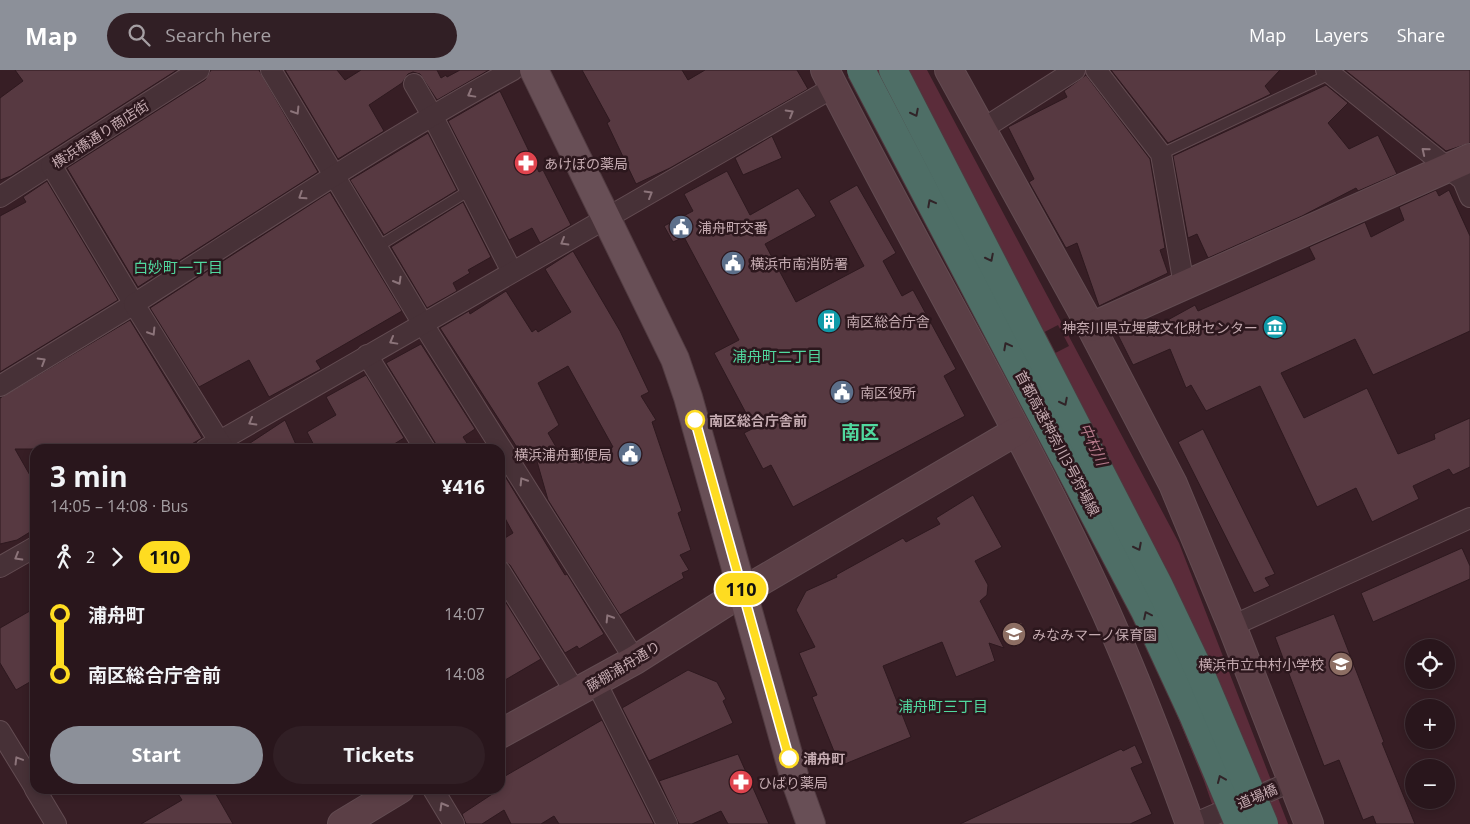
<!DOCTYPE html>
<html lang="en">
<head>
<meta charset="utf-8">
<style>
	:root { --surface:#29161c; --page:#311f25; --text:#f1f3f6; --muted:#a59fa3; --line:#45353b; --accent:#8c9099 }
	body { margin:0; font-family:"Open Sans","Noto Sans JP",sans-serif; background:var(--page); color:var(--text); height:100vh; display:flex; flex-direction:column; font-size:19px; white-space:nowrap }
	* { box-sizing:border-box; margin:0 }
	p { font-size:16px; color:var(--muted) }
	.icon { flex:none; width:28px; height:28px; fill:none; stroke:currentColor; stroke-width:2; stroke-linecap:round; stroke-linejoin:round }
	.map { position:relative; flex:1; overflow:hidden }
	.drawer { position:absolute; left:30px; top:374px; width:475px; height:350px; display:flex; flex-direction:column; background:var(--surface); border-radius:15px; box-shadow:0 2px 8px #0003,0 0 0 1px var(--line) }
	.drawer>* { flex:none }
	.badge { padding:0 10px; border-radius:16px; font-size:18px; line-height:32px }
	.tools { position:absolute; left:1405px; top:569px; display:grid; gap:10px }
	.tools a { display:grid; place-items:center; width:50px; height:50px; border-radius:50%; background:var(--surface); box-shadow:0 2px 8px #0003,0 0 0 1px var(--line); font-size:25px }
	.map>.badge { position:absolute; translate:-50% -50%; box-shadow:0 0 0 2px #fff }
	.legs { display:flex; align-items:center; gap:8px; height:55px; padding:0 20px; font-size:16px }
	.legs p { margin-inline-start:auto }
	.headline { display:flex; align-items:center; justify-content:space-between; height:85px; padding:0 20px }
	h1 { font-size:28px; font-weight:700; line-height:38px }
	.action { display:flex; gap:10px; margin-top:auto; padding:10px 20px }
	.action a { flex:1; height:58px; border-radius:30px; background:var(--accent); color:#fff; font-size:20px; font-weight:700; line-height:58px; text-align:center }
	.action a+a { background:var(--page); color:var(--text) }
	ul { padding:0 20px; list-style:none }
	li { display:flex; align-items:center; gap:18px; height:60px; font-size:19px }
	li i { display:grid; place-items:center; width:8px; height:100%; margin:0 6px; background:currentColor }
	li i::after { content:''; width:12px; height:12px; margin:-6px; border:4px solid; border-radius:50%; background:var(--surface) }
	li p { margin-inline-start:auto }
	li:first-child i { background:linear-gradient(#0000 50%,currentColor 0) }
	li:last-child i { background:linear-gradient(currentColor 50%,#0000 0) }
	header { display:flex; align-items:center; gap:30px; box-sizing:border-box; height:70px; padding:0 25px; background:var(--accent); color:#fff }
	header strong { font-size:24px }
	nav { display:flex; gap:28px; margin-inline-start:auto; font-size:18px }
	.search { width:350px; height:45px; background:var(--page); display:flex; align-items:center; gap:12px; box-sizing:border-box; padding:0 18px; border-radius:28px; color:var(--muted); font-size:19px }
	.map>svg:first-child { display:block }
	.water { fill:#5b2c3a }
	.pier { fill:#371e25 }
	.building { fill:#573941; stroke:#2e191f; fill-rule:evenodd }
	.lines { fill:none; stroke-linecap:round; stroke-linejoin:round }
	.lane-casing { stroke:#634c52; stroke-width:12 }
	.street-casing { stroke:#634c52; stroke-width:22 }
	.secondary-casing { stroke:#634c52; stroke-width:30 }
	.primary-casing { stroke:#513b41; stroke-width:30 }
	.lane { stroke:#473137; stroke-width:10 }
	.street { stroke:#473137; stroke-width:20 }
	.secondary { stroke:#5b3f46; stroke-width:28 }
	.primary { stroke:#684f56; stroke-width:28 }
	.highway-bridge-casing { stroke:#4f393f; stroke-width:30; stroke-linecap:butt }
	.highway-bridge { stroke:#4e6e66; stroke-width:28 }
	.oneway { stroke:#8c747a }
	.oneway2 { stroke:#312428 }
	.line-1-casing { stroke:#fff; stroke-width:11 }
	.line-1 { stroke:#fedc21; stroke-width:8 }
	.stop-1-dot { fill:#fff; stroke:#fedc21; stroke-width:2.5 }
	.labels { text-anchor:middle; dominant-baseline:central; stroke-width:5; stroke-linejoin:round; paint-order:stroke }
	.street-label { font-size:14px; fill:#c5abb1; stroke:#2c171d }
	.poi-label { font-size:14px; fill:#c5abb1; stroke:#2c171d; text-anchor:start }
	.stop-label { font-size:14px; font-weight:bold; fill:#c5abb1; stroke:#2c171d; text-anchor:start }
	.neighbourhood-label { font-size:15px; fill:#51d99f; stroke:#2c171d }
	.water-label { font-size:15px; font-style:italic; fill:#b4798a; stroke:#2c171d }
	.district-label { font-size:19px; font-weight:bold; fill:#51d99f; stroke:#2c171d }
</style>
</head>
<body>
<header>
<strong>Map</strong>
<div class="search"><svg class="icon" aria-label="search" viewBox="0 0 24 24"><circle cx="10" cy="10" r="6"/><path d="M15 15l6 6"/></svg>Search here</div>
<nav><a>Map</a><a>Layers</a><a>Share</a></nav>
</header>
<div class="map">
<svg width="1470" height="754" viewBox="0 0 1470 754">
	<rect width="100%" height="100%" fill="#371e25"/>
	<!-- water -->
	<polygon class="water" points="857,0 927,0 1179,473 1288,754 1219,754 1204,711 1114,492"/>
	<!-- pier -->
	<polygon class="pier" points="1058,255 1069,276 1014,304 1002,284"/>
	<!-- building -->
	<g class="building">
		<polygon points="15,0 177,0 11,106 0,110 0,28 23,11"/>
		<polygon points="211,0 259,0 318,102 138,217 67,98 205,10"/>
		<polygon points="285,0 337,0 345,10 361,0 437,0 441,8 446,5 447,7 460,0 489,0 437,30 420,4 413,2 408,4 402,13 369,35 384,61 338,89"/>
		<polygon points="582,0 682,0 688,10 705,0 797,0 808,19 670,98 636,114 607,53 610,51"/>
		<polygon points="1111,0 1280,0 1265,16 1271,24 1168,73"/>
		<polygon points="1345,0 1470,0 1470,73 1446,81"/>
		<polygon points="1086,5 1150,89 1165,178 1160,180 1168,203 1099,236 1077,173 1066,178 1029,112 1034,109 1008,57 1067,27 1064,21"/>
		<polygon points="1326,15 1348,33 1328,53 1349,79 1378,65 1397,104 1358,121 1356,118 1302,146 1208,188 1197,164 1188,168 1173,86"/>
		<polygon points="500,21 539,102 543,100 571,155 540,173 532,158 509,170 448,51"/>
		<polygon points="428,63 457,120 384,165 350,110"/>
		<polygon points="772,66 782,88 743,105 735,88"/>
		<polygon points="727,101 750,145 798,118 816,146 765,174 796,232 864,196 829,131 857,115 896,183 883,191 902,226 913,220 956,299 944,306 965,346 793,437 771,395 763,399 744,363 754,358 714,283 739,270 684,167 673,172 664,156 693,141 684,124"/>
		<polygon points="47,111 118,230 0,302 0,146 26,132 23,127"/>
		<polygon points="1436,120 1439,126 1449,120 1470,166 1470,261 1373,305 1355,269 1281,303 1304,348 1367,318 1398,384 1435,369 1434,364 1470,348 1470,397 1453,405 1449,399 1413,416 1419,429 1372,452 1356,418 1317,437 1260,316 1206,341 1191,315 1186,318 1170,279 1133,295 1118,265 1151,248 1155,257 1195,235 1198,241 1315,189 1309,177 1365,152 1371,167 1404,150 1399,137"/>
		<polygon points="330,122 402,241 316,291 321,299 269,327 249,290 199,317 150,238"/>
		<polygon points="463,132 491,187 468,200 470,203 453,213 457,221 427,238 391,177"/>
		<path d="M573,181L620,261L649,322L641,326L656,350L652,352L682,441L678,443L691,480L680,485L689,500L682,503L684,508L620,545L548,430L536,388L551,379H518L440,258L469,241L470,244L506,221L532,262L536,259L538,262L571,242L545,199ZM568,296L613,377L564,391L548,363L559,355L538,313Z"/>
		<polygon points="130,250 202,368 183,379 15,379 35,414 35,459 17,470 0,474 0,328"/>
		<polygon points="421,274 475,359 463,367 471,379 439,379 386,293"/>
		<polygon points="366,305 404,368 386,379 316,379 307,362 336,345 326,327"/>
		<polygon points="285,350 298,379 241,379"/>
		<polygon points="1203,359 1275,504 1265,508 1270,516 1254,523 1178,372"/>
		<polygon points="500,398 565,505 567,504 604,564 579,579 577,576 565,583 510,495 500,489 500,471 513,463 500,439"/>
		<polygon points="973,425 1002,477 975,491 988,515 987,525 980,531 1004,578 989,573 995,591 956,607 942,572 883,596 911,667 840,696 812,627 817,625 799,583 815,577 796,540 806,521 837,507 836,505 903,468 906,472 940,454 936,448"/>
		<polygon points="1462,478 1470,496 1470,509 1373,552 1361,523"/>
		<polygon points="500,523 541,589 500,613"/>
		<polygon points="35,538 35,609 16,620 0,593 0,558"/>
		<polygon points="1334,544 1384,672 1382,673 1415,754 1376,754 1373,746 1363,750 1339,690 1324,696 1275,567"/>
		<polygon points="688,600 717,612 726,629 723,631 733,653 649,691 622,638"/>
		<polygon points="602,650 654,754 559,754 554,746 541,754 511,754 504,740 482,754 466,754 462,744 500,719 500,709"/>
		<polygon points="1135,675 1143,693 1131,698 1152,744 1130,754 960,754 1121,679 1123,681"/>
		<polygon points="738,684 769,754 728,754 721,741 692,754 679,754 659,711"/>
		<polygon points="175,719 213,719 233,754 141,754 182,730"/>
	</g>
	<g class="lines">
		<!-- lane casing -->
		<g class="lane-casing">
			<g id="lane">
				<polyline points="1161,84 1330,4"/>
				<polyline points="377,177 470,120"/>
			</g>
		</g>
		<!-- street casing -->
		<g class="street-casing">
			<g id="street">
				<polyline points="271,0 423,254 635,590"/>
				<polyline points="1096,0 1161,84 1184,215"/>
				<polyline points="1326,0 1463,110 1470,127"/>
				<polyline points="414,14 432,45 512,202"/>
				<polyline points="981,60 1075,0"/>
				<polyline points="0,127 199,0"/>
				<polyline points="367,285 425,379"/>
				<polyline points="0,316 134,234 51,95"/>
				<polyline points="206,379 834,17"/>
				<path d="M224,379L134,234C259,154 383,71 513,0"/>
				<polyline points="0,497 35,477"/>
				<polyline points="500,501 576,623"/>
				<polyline points="1232,556 1470,448"/>
				<polyline points="596,612 667,754"/>
				<polyline points="0,661 35,718"/>
				<polyline points="35,719 56,754"/>
				<polyline points="433,719 454,754"/>
				<polyline points="1193,754 1293,711"/>
			</g>
		</g>
		<!-- secondary casing -->
		<g class="secondary-casing">
			<g id="secondary">
				<path d="M825,0C917,182 1022,357 1106,542C1137,612 1164,682 1190,754"/>
				<polyline points="949,0 1091,257 1173,414 1232,556 1309,754"/>
				<polyline points="1091,257 1470,88"/>
				<polyline points="500,664 635,590 742,522 1017,361"/>
				<polyline points="342,754 400,719"/>
			</g>
		</g>
		<!-- primary casing -->
		<g class="primary-casing">
			<polyline id="primary" points="534,0 675,289 688,327 795,709 811,754"/>
		</g>
		<!-- lane -->
		<use href="#lane" class="lane"/>
		<!-- street -->
		<use href="#street" class="street"/>
		<!-- secondary -->
		<use href="#secondary" class="secondary"/>
		<!-- primary -->
		<use href="#primary" class="primary"/>
		<!-- highway-bridge casing -->
		<g class="highway-bridge-casing">
			<g id="highway-bridge">
				<polyline points="861,0 1145,541 1194,647 1239,754"/>
				<polyline points="893,0 1159,516 1198,598 1264,754"/>
			</g>
		</g>
		<!-- highway-bridge -->
		<use href="#highway-bridge" class="highway-bridge"/>
	</g>
	<!-- one-way arrows -->
	<defs><path id="oneway-chevron" d="M-2-3.5L2.5 0L-2 3.5" fill="none" stroke-width="1.6" stroke-linecap="round" stroke-linejoin="round" transform="scale(1.25)"/></defs>
	<g class="oneway">
		<use href="#oneway-chevron" transform="translate(471 24) rotate(151)"/>
		<use href="#oneway-chevron" transform="translate(296 41) rotate(58)"/>
		<use href="#oneway-chevron" transform="translate(790 43) rotate(-30)"/>
		<use href="#oneway-chevron" transform="translate(1425 81) rotate(-141)"/>
		<use href="#oneway-chevron" transform="translate(649 124) rotate(-30)"/>
		<use href="#oneway-chevron" transform="translate(302 126) rotate(147)"/>
		<use href="#oneway-chevron" transform="translate(564 172) rotate(150)"/>
		<use href="#oneway-chevron" transform="translate(398 211) rotate(60)"/>
		<use href="#oneway-chevron" transform="translate(152 262) rotate(58)"/>
		<use href="#oneway-chevron" transform="translate(393 271) rotate(151)"/>
		<use href="#oneway-chevron" transform="translate(42 291) rotate(-31)"/>
		<use href="#oneway-chevron" transform="translate(252 352) rotate(150)"/>
		<use href="#oneway-chevron" transform="translate(523 411) rotate(-122)"/>
		<use href="#oneway-chevron" transform="translate(18 487) rotate(150)"/>
		<use href="#oneway-chevron" transform="translate(609 548) rotate(-122)"/>
		<use href="#oneway-chevron" transform="translate(18 690) rotate(-121)"/>
		<use href="#oneway-chevron" transform="translate(443 736) rotate(-120)"/>
	</g>
	<g class="oneway2">
		<use href="#oneway-chevron" transform="translate(915 43) rotate(63)"/>
		<use href="#oneway-chevron" transform="translate(931 133) rotate(-118)"/>
		<use href="#oneway-chevron" transform="translate(990 188) rotate(63)"/>
		<use href="#oneway-chevron" transform="translate(1007 276) rotate(-118)"/>
		<use href="#oneway-chevron" transform="translate(1064 332) rotate(63)"/>
		<use href="#oneway-chevron" transform="translate(1138 477) rotate(63)"/>
		<use href="#oneway-chevron" transform="translate(1147 545) rotate(-116)"/>
		<use href="#oneway-chevron" transform="translate(1221 709) rotate(-113)"/>
	</g>
	<g class="lines">
		<!-- line-1 casing -->
		<g class="line-1-casing">
			<polyline id="line-1" points="695,350 789,688"/>
		</g>
		<!-- line-1 -->
		<use href="#line-1" class="line-1"/>
	</g>
	<!-- icons -->
	<defs>
		<g id="pharmacy-disc" transform="scale(1.25)"><circle r="9.5" fill="#e0444e" stroke="#2c171d"/><path d="M-2-6h4v4h4v4h-4v4h-4v-4h-4v-4h4Z" fill="#fff"/></g>
		<g id="civic-disc" transform="scale(1.25)"><circle r="9.5" fill="#5c6f8a" stroke="#2c171d"/><path d="M-.6-6.5H3V-4.5H.6V-3L4-1V1h2V6H-6V1h2V-1L-.6-3ZM-1.2 2.5V6h2.4V2.5Z" fill="#fff"/></g>
		<g id="building-disc" transform="scale(1.25)"><circle r="9.5" fill="#0f9aa8" stroke="#2c171d"/><path d="M-4-6H4V6H1V3H-1V6H-4ZM-2.5-4.3h1.7v1.8h-1.7ZM.8-4.3h1.7v1.8H.8ZM-2.5-1h1.7V.8h-1.7ZM.8-1h1.7V.8H.8Z" fill="#fff"/></g>
		<g id="museum-disc" transform="scale(1.25)"><circle r="9.5" fill="#0f9aa8" stroke="#2c171d"/><path d="M0-6L6-3V-2H-6V-3ZM-5-1h2V3h-2ZM-1-1h2V3h-2ZM3-1h2V3H3ZM-6 4H6V6H-6Z" fill="#fff"/></g>
		<g id="school-disc" transform="scale(1.25)"><circle r="9.5" fill="#8d6e63" stroke="#2c171d"/><path d="M0-5L7-2L0 1L-7-2ZM-4 1L0 2.5L4 1V4Q0 6-4 4Z" fill="#fff"/></g>
	</defs>
	<g fill-rule="evenodd">
		<use href="#pharmacy-disc" x="526" y="93"/>
		<use href="#civic-disc" x="681" y="157"/>
		<use href="#civic-disc" x="733" y="193"/>
		<use href="#building-disc" x="829" y="251"/>
		<use href="#museum-disc" x="1275" y="257"/>
		<use href="#civic-disc" x="842" y="322"/>
		<use href="#civic-disc" x="630" y="384"/>
		<use href="#school-disc" x="1014" y="564"/>
		<use href="#school-disc" x="1341" y="594"/>
		<use href="#pharmacy-disc" x="741" y="712"/>
	</g>
	<!-- markers -->
	<g class="stop-1-dot">
		<circle cx="695" cy="350" r="9"/>
		<circle cx="789" cy="688" r="9"/>
	</g>
	<g class="labels">
		<!-- street labels -->
		<g class="street-label">
			<text transform="translate(100 64) rotate(-33)">横浜橋通り商店街</text>
			<text transform="translate(1058 373) rotate(62)">首都高速神奈川3号狩場線</text>
			<text transform="translate(623 596) rotate(-31)">藤棚浦舟通り</text>
			<text transform="translate(1257 726) rotate(-23)">道場橋</text>
		</g>
		<!-- poi labels -->
		<g class="poi-label">
			<text x="544" y="93">あけぼの薬局</text>
			<text x="698" y="157">浦舟町交番</text>
			<text x="750" y="193">横浜市南消防署</text>
			<text x="846" y="251">南区総合庁舎</text>
			<text x="1258" y="257" text-anchor="end">神奈川県立埋蔵文化財センター</text>
			<text x="860" y="322">南区役所</text>
			<text x="612" y="384" text-anchor="end">横浜浦舟郵便局</text>
			<text x="1032" y="564">みなみマーノ保育園</text>
			<text x="1324" y="594" text-anchor="end">横浜市立中村小学校</text>
			<text x="758" y="712">ひばり薬局</text>
		</g>
		<!-- stop labels -->
		<g class="stop-label">
			<text x="709" y="350">南区総合庁舎前</text>
			<text x="803" y="688">浦舟町</text>
		</g>
		<!-- neighbourhood labels -->
		<g class="neighbourhood-label">
			<text x="178" y="197">白妙町一丁目</text>
			<text x="777" y="286">浦舟町二丁目</text>
			<text x="943" y="636">浦舟町三丁目</text>
		</g>
		<!-- water labels -->
		<g class="water-label">
			<text transform="translate(1094 374) rotate(65)">中村川</text>
		</g>
		<!-- district labels -->
		<g class="district-label">
			<text x="860" y="362">南区</text>
		</g>
	</g>
</svg>
<div class="tools">
<a><svg class="icon" aria-label="locate" viewBox="0 0 24 24"><circle cx="12" cy="12" r="6"/><path d="M12 2v4M12 18v4M2 12h4M18 12h4"/></svg></a>
<a>+</a>
<a>−</a>
</div>
<b class="badge" style="left:741px;top:519px;background:#fedc21;color:#111">110</b>
<section class="drawer">
<div class="headline"><div><h1>3 min</h1><p>14:05 – 14:08 · Bus</p></div><b>¥416</b></div>
<div class="legs"><svg class="icon" aria-label="walk" viewBox="0 0 24 24"><circle cx="13" cy="4" r="2"/><path d="M13 8l-2 6 4 7M11 14l-3 7M7 12l3-4h3l4 4"/></svg>2<svg class="icon" aria-label="forward" viewBox="0 0 24 24"><path d="M9 5l7 7-7 7"/></svg><b class="badge" style="background:#fedc21;color:#111">110</b></div>
<ul>
<li><i style="color:#fedc21"></i><b>浦舟町</b><p>14:07</p></li>
<li><i style="color:#fedc21"></i><b>南区総合庁舎前</b><p>14:08</p></li>
</ul>
<div class="action"><a>Start</a><a>Tickets</a></div>
</section>
</div>
</body>
</html>
